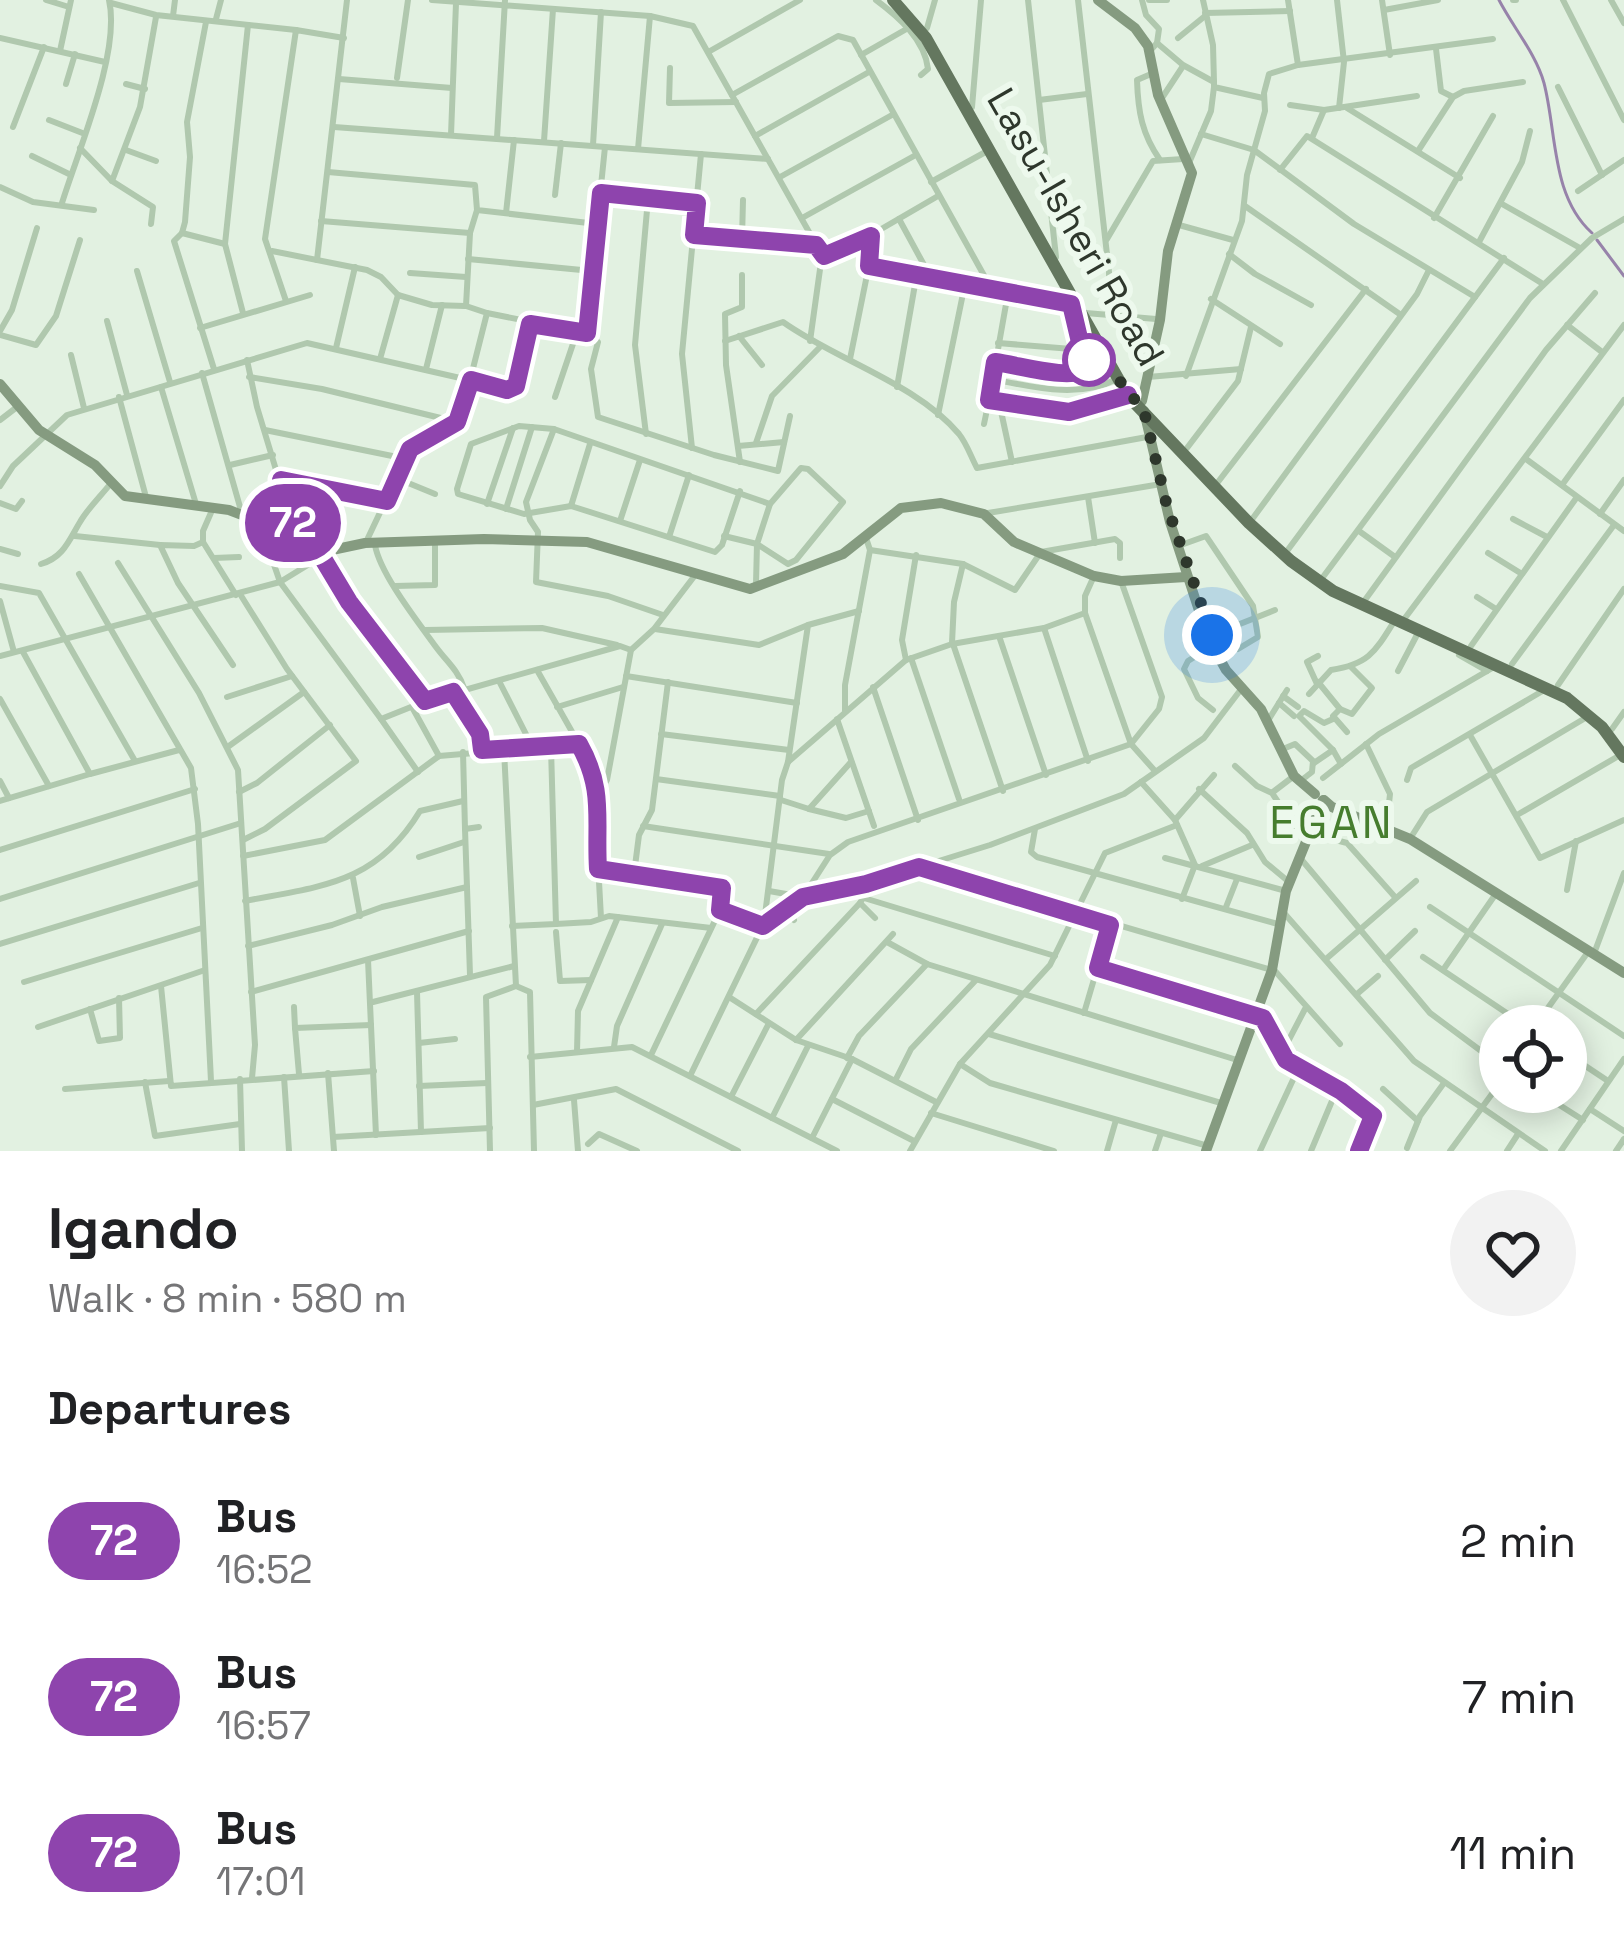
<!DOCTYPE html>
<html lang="en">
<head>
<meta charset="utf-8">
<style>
	:root { --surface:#fff; --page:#f2f2f2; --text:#202124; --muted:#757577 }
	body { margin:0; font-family:"Space Grotesk",sans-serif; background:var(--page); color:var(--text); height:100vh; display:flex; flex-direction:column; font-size:45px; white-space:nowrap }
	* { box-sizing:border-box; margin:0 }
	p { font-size:39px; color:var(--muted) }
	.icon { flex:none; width:66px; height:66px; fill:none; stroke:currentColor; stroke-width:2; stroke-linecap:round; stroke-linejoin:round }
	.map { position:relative; height:1151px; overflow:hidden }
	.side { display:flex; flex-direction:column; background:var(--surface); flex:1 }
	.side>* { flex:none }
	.badge { padding:0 24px; border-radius:39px; font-size:42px; line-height:78px }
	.controls { position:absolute; left:1479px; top:1005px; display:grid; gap:24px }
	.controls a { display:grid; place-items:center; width:108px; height:108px; border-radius:50%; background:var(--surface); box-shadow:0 6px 30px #0003; font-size:60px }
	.you { position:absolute; width:60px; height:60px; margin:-30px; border:9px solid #fff; border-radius:50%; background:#1a73e8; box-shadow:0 0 0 18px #1a73e833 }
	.map>.badge { position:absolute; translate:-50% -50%; box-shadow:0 0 0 6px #fff }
	h2 { padding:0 48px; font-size:45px; line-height:108px }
	.round { display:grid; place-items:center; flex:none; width:126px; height:126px; border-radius:63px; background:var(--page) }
	.head { display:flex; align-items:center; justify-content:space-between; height:204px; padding:0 48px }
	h1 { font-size:57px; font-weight:700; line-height:90px }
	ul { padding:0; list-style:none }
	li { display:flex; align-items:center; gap:36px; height:156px; padding:0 48px }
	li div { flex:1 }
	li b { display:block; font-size:45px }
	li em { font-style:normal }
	li .badge { min-width:132px; font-weight:700; text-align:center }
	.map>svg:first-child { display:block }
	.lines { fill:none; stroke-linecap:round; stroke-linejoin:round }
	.stream { stroke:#9783aa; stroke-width:3 }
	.street { stroke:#b0c8ae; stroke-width:6 }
	.secondary { stroke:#859b80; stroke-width:10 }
	.primary { stroke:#64775f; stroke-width:12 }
	.line-casing { stroke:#fff; stroke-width:27 }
	.line { stroke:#8e44ad; stroke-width:18 }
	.walk { stroke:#2e372c; stroke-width:12; stroke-dasharray:0 21.6 }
	.stop-dot { fill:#fff; stroke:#8e44ad; stroke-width:6 }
	.labels { text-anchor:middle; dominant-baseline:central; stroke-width:12; stroke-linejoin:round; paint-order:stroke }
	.street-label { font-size:39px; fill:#2e372c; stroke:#edf9ed }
	.quarter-label { font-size:45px; letter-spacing:3px; fill:#467d2e; stroke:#edf9ed }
</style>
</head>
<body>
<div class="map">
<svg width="1624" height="1151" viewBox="0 0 1624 1151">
	<rect width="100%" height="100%" fill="#e2f1e1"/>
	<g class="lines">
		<!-- stream -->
		<g class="stream">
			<path d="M1499,0C1513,27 1536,54 1544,83C1557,133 1551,196 1592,233"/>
			<polyline points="1597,240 1624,276"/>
		</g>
		<!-- street -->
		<g class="street">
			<polyline points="46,0 69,7"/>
			<polyline points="432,0 650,16 693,26 822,255 810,341"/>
			<path d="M876,0C899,17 925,40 928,69L921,75"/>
			<polyline points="1028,0 1056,257"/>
			<polyline points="1078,0 1109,272 1110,313"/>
			<polyline points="1142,0 1146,15 1159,29 1157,43 1150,51"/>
			<polyline points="1149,0 1167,0"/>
			<polyline points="1203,0 1213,45 1214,82"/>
			<polyline points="1288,0 1298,65"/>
			<polyline points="1337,0 1344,62 1339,108"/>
			<polyline points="1382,0 1390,55"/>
			<polyline points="1513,0 1516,0"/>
			<polyline points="1563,0 1624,120"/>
			<polyline points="1611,0 1624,23"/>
			<polyline points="111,3 156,15 296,30"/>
			<polyline points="1384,10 1438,0"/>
			<polyline points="1205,13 1290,11"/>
			<polyline points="173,16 175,0"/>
			<polyline points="216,19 221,0"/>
			<polyline points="206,22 187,122 190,157 185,222 182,233 174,241 214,369"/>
			<polyline points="927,28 935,0"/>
			<polyline points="0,38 105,62"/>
			<polyline points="1178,38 1205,16"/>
			<polyline points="1157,43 1183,65 1214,82 1214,87 1263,98"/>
			<polyline points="1436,49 1441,91 1453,97"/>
			<polyline points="60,51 71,0"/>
			<polyline points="710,51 800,0"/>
			<polyline points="861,55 910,27"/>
			<polyline points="670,68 669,103 736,102"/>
			<path d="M1151,74L1137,80C1138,112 1142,134 1160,160"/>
			<polyline points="397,78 408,0"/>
			<polyline points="339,79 452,88"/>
			<polyline points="66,84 75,54"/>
			<polyline points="126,84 145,89"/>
			<polyline points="1558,87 1602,175"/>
			<polyline points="732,95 838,36 853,40 991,288"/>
			<polyline points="1162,98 1183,66"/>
			<polyline points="1039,100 1087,94"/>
			<polyline points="1290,105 1324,110 1417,96"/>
			<polyline points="972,107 981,0"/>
			<polyline points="1347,108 1460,178"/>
			<polyline points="49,120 85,134"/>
			<polyline points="13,127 44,47"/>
			<polyline points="334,127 768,159"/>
			<polyline points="1201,134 1254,150 1354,224 1475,297"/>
			<polyline points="451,135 456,3"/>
			<polyline points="755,136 869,72"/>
			<polyline points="497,138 505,0"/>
			<polyline points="1312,138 1324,110"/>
			<polyline points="544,141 553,9"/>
			<polyline points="593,145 601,12"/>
			<polyline points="605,147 587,321 587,333 598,342 591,369 598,417 714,455 778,471 790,416"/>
			<polyline points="80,148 112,181 153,207 151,224"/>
			<polyline points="638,149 650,16"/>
			<polyline points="126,150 156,161"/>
			<polyline points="1418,151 1453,97 1464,91 1523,82"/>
			<polyline points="32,156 71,175"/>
			<polyline points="1189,163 1211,111 1214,87"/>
			<polyline points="1280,170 1307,136 1543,284"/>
			<polyline points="328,172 475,185 477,210 597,224"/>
			<polyline points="780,177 892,115"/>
			<polyline points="112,181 140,107 156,17"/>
			<polyline points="931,182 991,149"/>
			<polyline points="0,187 33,202 94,210"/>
			<polyline points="1578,191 1624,160"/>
			<polyline points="601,193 697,203"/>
			<polyline points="555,195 561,143"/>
			<path d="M62,203C78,151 121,52 109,0"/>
			<polyline points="1502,204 1580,248"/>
			<polyline points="1245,206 1401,315"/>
			<polyline points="506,213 514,140"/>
			<polyline points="802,218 914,156"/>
			<polyline points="1434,218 1493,116"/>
			<polyline points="899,219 930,276"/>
			<polyline points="321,221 470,233"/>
			<polyline points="1179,225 1233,240"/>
			<polyline points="182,233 225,244"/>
			<polyline points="694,235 816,245"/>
			<polyline points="742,239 743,200"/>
			<polyline points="1107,239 1153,161 1183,159"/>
			<polyline points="1479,242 1522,162 1530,131"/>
			<polyline points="272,251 367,270 381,277 398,295 432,305 465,306"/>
			<polyline points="1229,254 1255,274 1311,305"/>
			<polyline points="822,255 871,235 938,196"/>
			<polyline points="468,259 592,271"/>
			<polyline points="317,260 347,0"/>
			<polyline points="869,265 1074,303"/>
			<polyline points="137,271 170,382"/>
			<polyline points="410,273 466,277"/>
			<polyline points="1008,293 989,400 999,402 1012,462"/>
			<polyline points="1211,299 1280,344"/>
			<polyline points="286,301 265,239 296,30 344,38"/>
			<polyline points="1071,304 1079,338 1096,372 1114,374"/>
			<polyline points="243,313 225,244 248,25"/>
			<polyline points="487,313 587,333"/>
			<polyline points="1086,313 1156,319"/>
			<polyline points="107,321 127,395"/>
			<polyline points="1567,325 1602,352"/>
			<polyline points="200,328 310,295"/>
			<polyline points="0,331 12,310 37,228"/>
			<polyline points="0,335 36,345 56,316 80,240"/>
			<polyline points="739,336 762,365"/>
			<path d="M725,341L783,322C836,360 916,383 959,434C967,444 971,457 977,468L1147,437"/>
			<polyline points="998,343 1084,350"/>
			<polyline points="336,348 355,267"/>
			<polyline points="71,355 84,408"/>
			<polyline points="380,359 398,295"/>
			<polyline points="850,359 869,265 871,235"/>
			<polyline points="247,360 257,407 296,536"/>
			<path d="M995,362C1023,366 1068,381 1094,368"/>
			<polyline points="426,369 442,305"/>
			<polyline points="202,373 242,514"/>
			<polyline points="1186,376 1242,221 1247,175 1265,111 1264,93 1269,74 1298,65 1493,39"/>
			<polyline points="249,377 322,389 457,422"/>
			<polyline points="1148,377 1241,369"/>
			<path d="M992,379C1033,387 1078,399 1117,379"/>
			<polyline points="161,387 196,504"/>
			<polyline points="897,387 917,273"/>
			<polyline points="119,397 146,497"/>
			<polyline points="555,397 577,332"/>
			<polyline points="999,402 1069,412 1128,396"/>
			<polyline points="938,415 965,284"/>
			<polyline points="0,420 17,407"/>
			<polyline points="984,424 989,400"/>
			<polyline points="554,429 526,502 530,520 538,532 536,582 608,596 663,615"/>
			<polyline points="265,430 402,458"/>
			<polyline points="646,434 635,345 648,199"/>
			<polyline points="756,443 772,396 820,347"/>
			<polyline points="738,446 784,442"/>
			<polyline points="692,448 682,354 701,154"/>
			<polyline points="1187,448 1238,381 1251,327"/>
			<polyline points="1526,459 1624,531"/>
			<polyline points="740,462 726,365 725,314 742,307 742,275"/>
			<polyline points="230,465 273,455"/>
			<polygon points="801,468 808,469 843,502 796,560 788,564 757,544 770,504"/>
			<polyline points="396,478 435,494"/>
			<polyline points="281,480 387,501"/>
			<polyline points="1218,482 1366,289"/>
			<polyline points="1562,485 1624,400"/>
			<polyline points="0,486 13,466 67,415 307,343 513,390 530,324"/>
			<polyline points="740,491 722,545 715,552 571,506 524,514 458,494 457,489 471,444 519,426 554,429 770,504"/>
			<polyline points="1088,497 1095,543"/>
			<polyline points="0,503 16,509 22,501"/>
			<polyline points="487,504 513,428"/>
			<polyline points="571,506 590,444"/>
			<polyline points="213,508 203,531 203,542 236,595"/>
			<polyline points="506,509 532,427"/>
			<polyline points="988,513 1161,484"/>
			<polyline points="1600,514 1624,480"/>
			<polyline points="1253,518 1417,294 1429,270"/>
			<polyline points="1513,519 1547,537"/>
			<polyline points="620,521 640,460"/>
			<polyline points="1359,531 1395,557"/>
			<polyline points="75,536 160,545"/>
			<polyline points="724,536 757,544 756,584"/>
			<polyline points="669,537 689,475"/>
			<polyline points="367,540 410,449 457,422 462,412 487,313 466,306 470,233 477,210"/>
			<polyline points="203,542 194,546 160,545 178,583 233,665"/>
			<path d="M375,545C380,574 418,622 436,647C447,662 458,670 464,688"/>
			<polyline points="1181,545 1206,536 1253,606 1258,637 1238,649"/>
			<polyline points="316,547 349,602 426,701 620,646 631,650"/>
			<polyline points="0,549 18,554"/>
			<polyline points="870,550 963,564 1015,590 1041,552 1115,539 1120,543 1120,558"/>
			<polyline points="1287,551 1504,258"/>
			<polyline points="1488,553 1522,574"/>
			<polyline points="271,556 280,582 381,719 426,701"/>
			<polyline points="214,558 239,557"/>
			<polyline points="118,563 199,693 238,770 255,1045 252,1078"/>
			<path d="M41,564C64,557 69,540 80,522C88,508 101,496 111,483"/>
			<polyline points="79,574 191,768 198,824 211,1081"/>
			<polyline points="1323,577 1530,298 1592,238 1624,219"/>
			<polyline points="0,586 39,593 135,761"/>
			<polyline points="395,586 435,585 435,541"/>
			<polyline points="240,594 287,669 356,761 265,829 243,840"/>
			<polyline points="1477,597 1496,609"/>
			<polyline points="1365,600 1546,350 1595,293"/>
			<polyline points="0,601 14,652"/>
			<polyline points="1085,613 1131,744 1155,771"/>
			<polyline points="1405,618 1624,325"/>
			<polyline points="1044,628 1088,761"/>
			<polyline points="655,629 759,645 808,625"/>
			<polyline points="425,630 542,628 617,645"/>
			<polyline points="1212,635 1275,610"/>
			<polyline points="999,636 1046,775"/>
			<polyline points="952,643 954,602 963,564"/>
			<polyline points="953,644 1003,791"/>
			<polyline points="1212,646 1188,661 1184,669 1198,698 1213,710"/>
			<polyline points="1471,646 1577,497"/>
			<polyline points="23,652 90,774 179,750"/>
			<polyline points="1459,655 1487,671"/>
			<polyline points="0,656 280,582 324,555"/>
			<polyline points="911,658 959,799"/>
			<polyline points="906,660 902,640 916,555"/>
			<polyline points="1512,664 1614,525"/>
			<polyline points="537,670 592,767 599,793 596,827 601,918"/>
			<polyline points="1398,671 1419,631"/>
			<polyline points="626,676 797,703"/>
			<polyline points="499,681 533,748"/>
			<polyline points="1318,682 1340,709"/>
			<polyline points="1317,684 1307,662 1318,656"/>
			<polyline points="1558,685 1624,589"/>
			<polyline points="873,687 918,820"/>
			<polyline points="453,692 480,734 482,750"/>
			<path d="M1309,694L1331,670C1369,664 1375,652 1395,620"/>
			<polyline points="1283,696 1298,707"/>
			<polyline points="227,697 292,676"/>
			<polyline points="0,699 49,786"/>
			<polyline points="1279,703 1294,716"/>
			<polyline points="412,707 439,756"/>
			<polyline points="557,707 623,687"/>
			<polyline points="845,711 845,685 870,550 866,538"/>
			<polyline points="381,719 418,772"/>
			<polyline points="837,719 874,826"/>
			<polyline points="1269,719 1287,690"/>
			<polyline points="1612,729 1624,712"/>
			<polyline points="1347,732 1333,716 1340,709 1352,714 1372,688 1351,667"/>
			<polyline points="661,734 789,750"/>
			<polyline points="1470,735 1540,858 1624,820"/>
			<polyline points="1366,744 1390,794 1387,822"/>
			<polyline points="229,746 304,692"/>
			<polyline points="1283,749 1295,744 1313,761 1312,772 1303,779"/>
			<polyline points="504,750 516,986"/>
			<polyline points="1333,750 1299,716 1304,711 1324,723 1333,719"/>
			<polyline points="463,752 465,829 479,827"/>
			<polyline points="788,762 906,660 952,644 1044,628 1085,613 1085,596 1094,576"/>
			<polyline points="851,762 809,809 846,818 869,811"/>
			<polyline points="1314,763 1333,750 1341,764"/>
			<polyline points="1235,766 1257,786 1272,793 1297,830 1347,843 1395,897"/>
			<polyline points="1323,778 1379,734 1494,667"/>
			<polyline points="656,779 780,796"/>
			<polyline points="1407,780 1411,768 1546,689"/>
			<polyline points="0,781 9,798"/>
			<polyline points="1141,782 1175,820 1195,865 1182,899"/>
			<polyline points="1199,789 1247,833 1265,862 1289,882"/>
			<polyline points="239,792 257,783 330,725"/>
			<polyline points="1273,792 1294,776"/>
			<polyline points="599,793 607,780 631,650 654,629 696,574"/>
			<polyline points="781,800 809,809"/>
			<polyline points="0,801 90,774"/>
			<polyline points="1517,815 1622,754"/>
			<polyline points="1175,820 1214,775"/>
			<polyline points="643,826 829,854"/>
			<polyline points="465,829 470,975"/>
			<polyline points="1035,829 1031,852 1037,857 1278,924"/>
			<polyline points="1413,834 1427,812 1587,717"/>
			<polyline points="0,850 195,789"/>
			<polyline points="243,856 325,840 439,756 579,744"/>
			<polyline points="419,857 464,842"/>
			<polyline points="1165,858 1286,891"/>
			<polyline points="1301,859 1430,1013 1500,1065"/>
			<polyline points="1202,866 1252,845"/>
			<polyline points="923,868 1275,971 1340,1044"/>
			<polyline points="598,869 722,888 720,910 651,1055"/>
			<polyline points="634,874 639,835 652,810 668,682"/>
			<polyline points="353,878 360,916"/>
			<polyline points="1567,890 1576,841"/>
			<polyline points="769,891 803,897 830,855 848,842 1131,744 1159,709 1162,697 1121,581"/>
			<polyline points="864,898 1055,956"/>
			<polyline points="0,899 241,823"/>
			<path d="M245,901C322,886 376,884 420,811L463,801"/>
			<polyline points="860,903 875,918"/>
			<polyline points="1226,907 1237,879"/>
			<polyline points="1430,907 1624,1036"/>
			<polyline points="786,908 794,920"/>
			<polyline points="720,910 763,926"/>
			<polyline points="1284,913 1414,1061 1545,1151"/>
			<polyline points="764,923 803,897 865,884 990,845 1124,794 1204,738 1242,688"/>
			<polyline points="556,924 591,922 609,916 711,928"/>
			<polyline points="512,926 556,924 551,748"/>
			<polyline points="556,932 560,981 591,980"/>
			<polyline points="887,942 927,964 1237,1060"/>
			<polyline points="0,944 199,883"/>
			<polyline points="248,946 332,925 382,907 467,887"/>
			<polyline points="1595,951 1624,873"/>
			<polyline points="1423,957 1526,1026"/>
			<polyline points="1326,959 1416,881"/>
			<polyline points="368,960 376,1135"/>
			<polyline points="1385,960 1415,931"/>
			<polyline points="1098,968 1263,1018 1285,1060 1341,1091 1373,1116 1359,1151"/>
			<polyline points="1443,970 1495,895"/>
			<polyline points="24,982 202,928"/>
			<polyline points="161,986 171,1086 374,1071"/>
			<polyline points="251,992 469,931"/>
			<polyline points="417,992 421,1132"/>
			<polyline points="1357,994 1378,976"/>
			<polyline points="729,997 796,1040 852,1059 936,1102"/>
			<polyline points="373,1002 514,966"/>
			<polyline points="294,1007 295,1028"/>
			<polyline points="90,1009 99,1041 120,1038 119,998"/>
			<polyline points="1084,1013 1110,925"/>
			<polyline points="756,1014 860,903 872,882"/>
			<polyline points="1535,1026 1588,952"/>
			<polyline points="38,1027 205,970"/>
			<polyline points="989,1034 1221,1103"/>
			<polyline points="796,1040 893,934"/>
			<polyline points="419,1043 455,1039"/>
			<polyline points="614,1047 617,1026 662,924"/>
			<polyline points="577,1052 578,1011 618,917"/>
			<polyline points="1566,1053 1608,1081"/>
			<polyline points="1281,1055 1305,1009"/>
			<polyline points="530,1057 632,1047 837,1151"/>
			<polyline points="847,1058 859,1036 927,964"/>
			<polyline points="960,1064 990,1083 1208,1146"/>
			<polyline points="328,1073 334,1151"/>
			<polyline points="299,1074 295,1028 371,1025"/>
			<polyline points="690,1076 764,923 782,780 788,762 808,625 859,611"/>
			<polyline points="284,1077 289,1151"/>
			<polyline points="240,1079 242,1151"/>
			<polyline points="896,1079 911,1049 976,980"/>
			<polyline points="145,1082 155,1136 240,1124"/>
			<polyline points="419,1086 487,1083"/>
			<polyline points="65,1089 169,1081"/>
			<polyline points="1383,1089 1418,1121"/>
			<polyline points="1539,1092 1583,1120"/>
			<polyline points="731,1097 768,1025"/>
			<polyline points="832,1099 914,1141"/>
			<polyline points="574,1100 578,1151"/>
			<polyline points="533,1105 616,1089 738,1151"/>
			<polyline points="1590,1109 1624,1131"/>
			<polyline points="931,1113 1054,1151"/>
			<polyline points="772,1118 808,1046"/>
			<polyline points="333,1137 490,1128"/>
			<polyline points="812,1138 852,1059"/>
			<polyline points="588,1144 599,1134 637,1151"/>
			<polyline points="1407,1148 1420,1116 1444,1083"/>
			<polyline points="490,1151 486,997 516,986 530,992 534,1151"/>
			<polyline points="910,1151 960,1064 1050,965 1105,853 1177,825"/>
			<polyline points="1107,1151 1116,1120"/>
			<polyline points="1155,1151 1161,1133"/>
			<polyline points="1260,1151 1298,1069"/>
			<polyline points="1311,1151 1337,1089"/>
			<polyline points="1450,1151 1500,1083"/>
			<polyline points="1507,1151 1518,1134"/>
			<polyline points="1561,1151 1624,1059"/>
			<polyline points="1616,1151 1624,1139"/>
		</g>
		<!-- secondary -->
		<g class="secondary">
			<polyline points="1098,0 1135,28 1148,46 1158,95 1192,173 1168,251 1160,320 1142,401"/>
			<polyline points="0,384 39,430 95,465 125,496 229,510 332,550 365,543 484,539 587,542 750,589 843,554 901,508 941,503 984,514 1014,542 1094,576 1121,581 1186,577"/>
			<polyline points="1144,411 1170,522 1208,638 1226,670 1261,709 1294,776 1315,794"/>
			<polyline points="1324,800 1332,807 1410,839 1624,973"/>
			<polyline points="1206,1151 1272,970 1286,891 1323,800"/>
		</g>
		<!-- primary -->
		<polyline class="primary" points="893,0 926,38 1128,396 1249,523 1291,561 1333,591 1567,698 1602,727 1624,757"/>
	</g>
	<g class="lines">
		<!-- line casing -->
		<g class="line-casing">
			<path id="line" d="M1128,395L1069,412L989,400L995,362C1024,366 1067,381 1094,368L1079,338L1071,304L869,266L871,236L824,256L816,245L694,235L697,203L601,193L587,333L530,324L516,386L507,390L471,380L457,422L410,449L387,501L281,480L297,539L316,547L349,602L425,701L453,692L480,734L482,750L579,744C605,790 595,819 598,869L722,888L720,910L763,926L803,897L866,884L919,867L1110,925L1098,968L1263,1018L1286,1060L1341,1091L1373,1116L1359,1151"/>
		</g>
		<!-- line -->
		<use href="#line" class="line"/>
		<!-- walk -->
		<polyline class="walk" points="1089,360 1100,375 1114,374 1144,411 1167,506 1212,635"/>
	</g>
	<!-- markers -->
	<circle class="stop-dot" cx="1089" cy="360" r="24"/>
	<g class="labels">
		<!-- street labels -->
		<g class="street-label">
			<text transform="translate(1076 227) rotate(60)">Lasu-Isheri Road</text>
		</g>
		<!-- quarter labels -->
		<g class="quarter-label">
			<text x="1332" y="822">EGAN</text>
		</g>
	</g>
</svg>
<div class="controls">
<a><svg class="icon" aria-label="locate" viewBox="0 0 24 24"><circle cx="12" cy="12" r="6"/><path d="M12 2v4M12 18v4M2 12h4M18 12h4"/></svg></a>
</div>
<div class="you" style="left:1212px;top:635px"></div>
<b class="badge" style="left:293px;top:523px;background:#8e44ad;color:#fff">72</b>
</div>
<section class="side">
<div class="head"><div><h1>Igando</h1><p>Walk · 8 min · 580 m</p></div><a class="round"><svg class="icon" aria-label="heart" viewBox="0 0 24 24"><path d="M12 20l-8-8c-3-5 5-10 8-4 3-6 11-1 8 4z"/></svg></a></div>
<h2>Departures</h2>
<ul>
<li><span class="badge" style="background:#8e44ad;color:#fff">72</span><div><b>Bus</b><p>16:52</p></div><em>2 min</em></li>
<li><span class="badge" style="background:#8e44ad;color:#fff">72</span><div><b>Bus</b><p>16:57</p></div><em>7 min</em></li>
<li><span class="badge" style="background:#8e44ad;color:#fff">72</span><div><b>Bus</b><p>17:01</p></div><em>11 min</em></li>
</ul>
</section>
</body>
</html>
